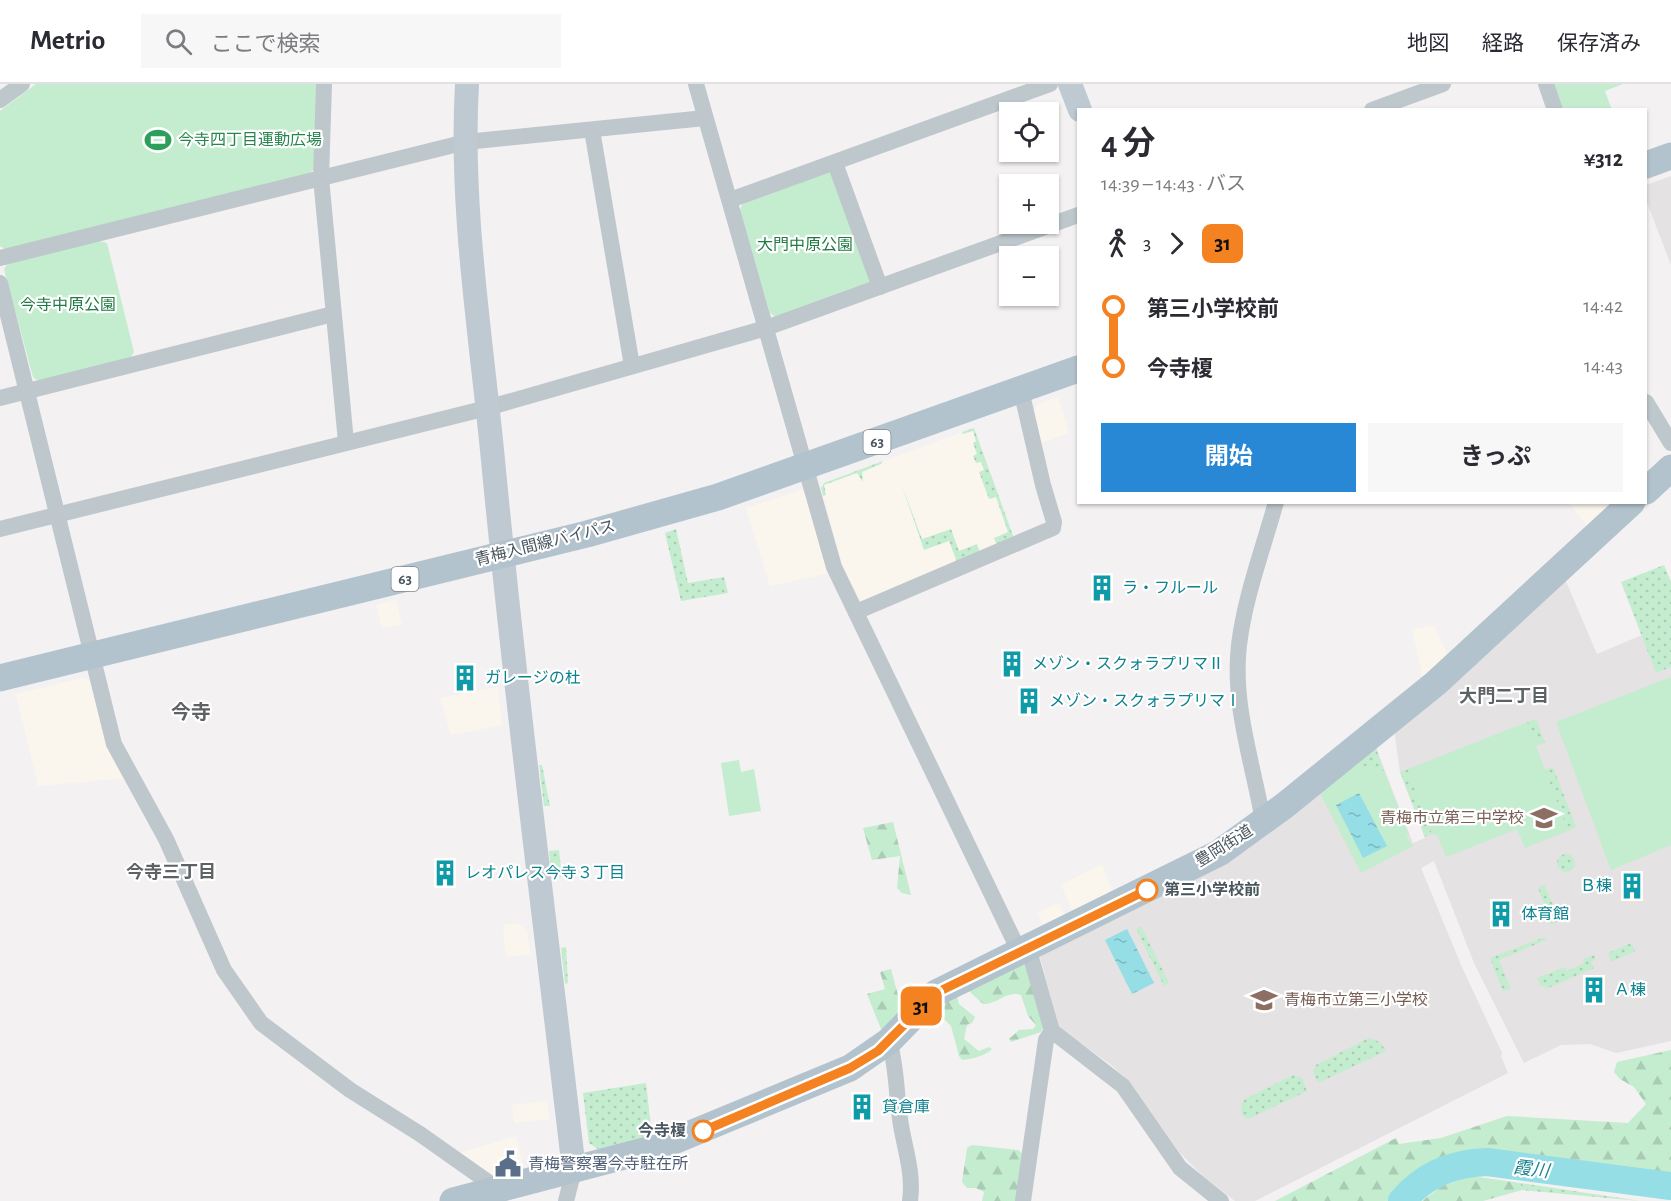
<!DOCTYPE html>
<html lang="ja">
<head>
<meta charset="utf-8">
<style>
	:root { --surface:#fff; --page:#f7f7f7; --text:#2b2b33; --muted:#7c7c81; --line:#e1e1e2; --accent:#2988d6 }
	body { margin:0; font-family:"Alegreya Sans","Noto Sans JP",sans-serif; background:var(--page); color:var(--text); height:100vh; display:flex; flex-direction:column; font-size:22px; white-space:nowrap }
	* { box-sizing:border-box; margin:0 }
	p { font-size:20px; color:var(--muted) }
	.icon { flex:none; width:33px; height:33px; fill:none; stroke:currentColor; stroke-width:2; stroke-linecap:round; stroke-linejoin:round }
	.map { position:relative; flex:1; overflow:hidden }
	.panel { position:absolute; left:1077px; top:24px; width:570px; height:396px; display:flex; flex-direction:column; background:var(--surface); border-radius:0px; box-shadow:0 2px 4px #0004 }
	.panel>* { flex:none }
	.badge { padding:0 12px; border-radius:9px; font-size:21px; line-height:39px }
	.controls { position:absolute; left:999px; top:18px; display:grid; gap:12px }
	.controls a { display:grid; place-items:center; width:60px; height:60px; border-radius:0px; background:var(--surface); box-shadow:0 2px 4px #0004; font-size:30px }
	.map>.badge { position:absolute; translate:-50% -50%; box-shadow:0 0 0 3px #fff }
	.legs { display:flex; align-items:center; gap:9px; height:66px; padding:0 24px; font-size:20px }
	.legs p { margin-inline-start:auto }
	.overview { display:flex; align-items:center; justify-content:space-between; height:102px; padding:0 24px }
	h1 { font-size:33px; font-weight:700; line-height:45px }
	.primary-button { display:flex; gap:12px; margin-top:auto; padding:12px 24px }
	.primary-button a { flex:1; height:69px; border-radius:0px; background:var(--accent); color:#fff; font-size:24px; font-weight:700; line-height:69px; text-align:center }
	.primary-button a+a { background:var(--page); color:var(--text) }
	ul { padding:0 24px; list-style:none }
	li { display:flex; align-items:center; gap:21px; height:60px; font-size:22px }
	li i { display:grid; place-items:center; width:9px; height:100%; margin:0 8px; background:currentColor }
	li i::after { content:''; width:15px; height:15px; margin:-8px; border:4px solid; border-radius:50%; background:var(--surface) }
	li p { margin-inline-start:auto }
	li:first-child i { background:linear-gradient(#0000 50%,currentColor 0) }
	li:last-child i { background:linear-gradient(currentColor 50%,#0000 0) }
	header { display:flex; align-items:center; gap:36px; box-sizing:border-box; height:84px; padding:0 30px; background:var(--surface); border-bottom:2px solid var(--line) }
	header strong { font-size:28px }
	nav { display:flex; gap:33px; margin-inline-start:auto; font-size:21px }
	.search { width:420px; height:54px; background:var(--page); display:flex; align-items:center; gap:15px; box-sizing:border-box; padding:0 21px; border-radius:0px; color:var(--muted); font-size:22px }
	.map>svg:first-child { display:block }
	.commercial { fill:#fbf6ed }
	.education { fill:#e4e2e3 }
	.grass { fill:url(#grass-dots) }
	.forest { fill:url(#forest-firs) }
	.park { fill:#c4eccf }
	.water { fill:url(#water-ripples) }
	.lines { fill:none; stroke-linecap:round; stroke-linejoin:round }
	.river { stroke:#95dee5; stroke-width:28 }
	.street { stroke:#bec7cc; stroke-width:16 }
	.secondary { stroke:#bfc9d1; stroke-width:24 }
	.primary { stroke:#b3c3cd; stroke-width:27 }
	.line-1-casing { stroke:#fff; stroke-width:14 }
	.line-1 { stroke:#f58220; stroke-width:9 }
	.stop-1-dot { fill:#fff; stroke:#f58220; stroke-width:3 }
	.labels { text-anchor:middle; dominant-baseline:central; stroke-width:4.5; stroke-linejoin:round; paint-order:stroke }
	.shield { fill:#fff; stroke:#80898e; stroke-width:1.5 }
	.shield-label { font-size:15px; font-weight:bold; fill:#4a565d }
	.leisure-label { font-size:16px; fill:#27864d; stroke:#fff; text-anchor:start }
	.park-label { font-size:16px; fill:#207a43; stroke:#fff }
	.street-label { font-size:16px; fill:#4a565d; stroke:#fff }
	.culture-label { font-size:16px; fill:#0d838f; stroke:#fff; text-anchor:start }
	.education-label { font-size:16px; fill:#785e54; stroke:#fff; text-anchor:end }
	.stop-label { font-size:16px; font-weight:bold; fill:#4a565d; stroke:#fff; text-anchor:start }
	.service-label { font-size:16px; fill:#4e5e75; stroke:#fff; text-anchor:start }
	.neighbourhood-label { font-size:18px; font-weight:bold; fill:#5e6265; stroke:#fff }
	.water-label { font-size:18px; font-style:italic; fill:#18818c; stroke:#fff }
	.quarter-label { font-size:20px; font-weight:bold; fill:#5e6265; stroke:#fff }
</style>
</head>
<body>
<header>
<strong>Metrio</strong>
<div class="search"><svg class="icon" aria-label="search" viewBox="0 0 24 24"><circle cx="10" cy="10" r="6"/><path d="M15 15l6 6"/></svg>ここで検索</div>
<nav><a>地図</a><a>経路</a><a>保存済み</a></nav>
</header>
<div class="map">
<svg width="1671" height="1117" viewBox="0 0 1671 1117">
	<defs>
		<pattern id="grass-dots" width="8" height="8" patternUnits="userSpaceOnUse" patternTransform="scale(1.5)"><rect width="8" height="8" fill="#c4eccf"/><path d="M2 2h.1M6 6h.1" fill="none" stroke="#aaccb4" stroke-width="1.8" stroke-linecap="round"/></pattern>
		<pattern id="forest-firs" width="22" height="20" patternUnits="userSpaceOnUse" patternTransform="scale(1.5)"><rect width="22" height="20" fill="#c4eccf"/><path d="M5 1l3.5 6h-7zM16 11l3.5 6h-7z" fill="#aaccb4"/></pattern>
		<pattern id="water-ripples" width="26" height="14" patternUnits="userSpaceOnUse" patternTransform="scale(1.5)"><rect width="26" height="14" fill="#95dee5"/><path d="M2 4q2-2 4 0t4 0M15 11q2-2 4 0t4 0" fill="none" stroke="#7cb7bd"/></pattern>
	</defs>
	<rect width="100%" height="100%" fill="#f3f1f2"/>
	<!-- commercial -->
	<g class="commercial">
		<polygon points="1058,313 1069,349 1040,359 1034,326 1038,320"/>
		<polygon points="974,344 1015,457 867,518 860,516 843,483 821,404 824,399"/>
		<polygon points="801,406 807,408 830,489 770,502 746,424"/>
		<polygon points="1569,419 1607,419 1613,426 1590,446"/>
		<polygon points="396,516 402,541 382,544 376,521"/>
		<polygon points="1434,541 1450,576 1424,599 1412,545"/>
		<polygon points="83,594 92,597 127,694 38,702 16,610"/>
		<polygon points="498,603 502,641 451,651 440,614"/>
		<polygon points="1102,780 1114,812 1075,832 1061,801"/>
		<polygon points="1059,819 1066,836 1046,846 1038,828"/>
		<polygon points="517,839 527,847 530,870 506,873 503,841"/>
		<polygon points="547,1017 549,1035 514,1039 512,1021"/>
		<polygon points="516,1052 525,1090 495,1096 459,1069"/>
	</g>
	<!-- education -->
	<g class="education">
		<polygon points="1671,92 1671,181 1646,116 1646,101"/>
		<polygon points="1565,495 1597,570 1642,551 1656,589 1671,583 1671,957 1616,969 1590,960 1561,961 1524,979 1474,879 1434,777 1421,784 1461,881 1502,969 1501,972 1508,989 1255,1117 1235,1117 1203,1092 1179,1068 1130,998 1110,980 1059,944 1040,873 1375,661 1413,759 1425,754 1400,688 1394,645"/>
	</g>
	<!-- grass -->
	<g class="grass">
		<polygon points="974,344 1015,457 998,464 994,454 1008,448 996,413 989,415 979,388 984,386 981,378 976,379 973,372 977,370 973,359 976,357 973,347 963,350 962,348"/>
		<polygon points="883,377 881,380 862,388 863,398 857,389 824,401 826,411 823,412 821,404 824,399"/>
		<polygon points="901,399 922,455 951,445 959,467 977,460 981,471 958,481 949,457 924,466"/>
		<polygon points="676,445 688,499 724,493 728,509 681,517 665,449"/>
		<polygon points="1664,481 1671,498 1671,583 1656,589 1621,498"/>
		<polygon points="1536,635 1545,659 1536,662 1527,638"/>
		<polygon points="1375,661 1384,687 1357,680"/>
		<polygon points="539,681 542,681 550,722 544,722"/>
		<polygon points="1553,683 1576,743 1568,747 1545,686"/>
		<polygon points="1408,685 1432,750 1425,753 1400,688"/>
		<polygon points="559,766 562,793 552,794 549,767"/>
		<circle cx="1566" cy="779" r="9"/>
		<polygon points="1544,801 1553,821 1546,824 1538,804"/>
		<circle cx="1552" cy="833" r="7"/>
		<polygon points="1141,842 1169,899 1164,902 1136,845"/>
		<polygon points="1545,853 1546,856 1499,876 1511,905 1503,907 1490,874"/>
		<polygon points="1631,859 1635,867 1611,878 1608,869"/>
		<polygon points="566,863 568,899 565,900 561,864"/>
		<polygon points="1594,871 1596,875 1591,878 1594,884 1546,905 1544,901 1541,903 1537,894 1565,883 1567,887 1584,879 1583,875"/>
		<polygon points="1369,954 1380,958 1386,967 1318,999 1313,988 1316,981"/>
		<polygon points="1293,991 1302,994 1307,1007 1248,1035 1242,1031 1241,1020 1245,1015"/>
		<polygon points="646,999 652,1052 605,1070 589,1059 583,1009"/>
		<polygon points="1520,1099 1640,1117 1522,1106"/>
	</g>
	<!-- forest -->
	<g class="forest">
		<polygon points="893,738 911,811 902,809 897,804 900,772 872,776 863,744"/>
		<path d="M1026,877L1044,943L1041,948L1011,958L1009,955L1019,946L1033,945L1036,941L1028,932L1021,911C1007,906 998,920 983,920L969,907Z"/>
		<polygon points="891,885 903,930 883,950 867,910 885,905 880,888"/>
		<path d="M957,912L959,920L975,933L972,939L967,941L964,955L979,967L989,963L992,965C986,972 971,975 962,976L959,972L951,942L940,931L938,922Z"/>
		<path d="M1671,966V1092L1476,1069C1440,1076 1412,1088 1390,1117H1275L1396,1054L1399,1060L1441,1054L1507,1032L1628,1039L1646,1020L1634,1003L1620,995L1614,988L1617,978Z"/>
		<polygon points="972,1061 1018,1066 1023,1070 1018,1117 982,1117 984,1108 976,1104 967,1104 962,1098 967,1064"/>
		<polygon points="1472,1092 1520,1099 1522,1106 1483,1117 1422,1117 1442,1102"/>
	</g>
	<!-- park -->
	<g class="park">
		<polygon points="36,0 317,0 315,84 309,90 5,165 0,162 0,27"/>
		<polygon points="1554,0 1623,0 1605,7 1612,26 1563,25"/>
		<polygon points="829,87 835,90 872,193 869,199 776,233 770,229 740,126 743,118"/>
		<polygon points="99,157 107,159 134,268 130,274 38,297 33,293 4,185 8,179"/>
		<polygon points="1671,593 1671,761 1611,786 1556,638"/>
		<polygon points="1527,638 1568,747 1525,764 1517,745 1446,773 1437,751 1432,750 1408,685"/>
		<polygon points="739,676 741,688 754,685 761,727 729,732 721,679"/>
		<polygon points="1357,680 1384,687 1409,751 1406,752 1413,762 1361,789 1320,709"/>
	</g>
	<!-- water -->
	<g class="water">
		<polygon points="1359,709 1387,762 1363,774 1336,721"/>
		<polygon points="1127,845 1154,899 1132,910 1105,856"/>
	</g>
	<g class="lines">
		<!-- river -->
		<path class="river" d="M1402,1117C1424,1091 1453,1079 1487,1078L1671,1102"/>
		<!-- street -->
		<g class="street">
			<polyline points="324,0 321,94 346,358"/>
			<polyline points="696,0 834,483 1019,867"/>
			<polyline points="1546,0 1555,26"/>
			<polyline points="0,16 22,0"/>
			<polyline points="1372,26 1443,0"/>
			<polyline points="592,46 632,282"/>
			<polyline points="835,79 880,203"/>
			<polyline points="730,116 1050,0"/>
			<polyline points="0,174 466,58 705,34"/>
			<polyline points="0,199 114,660 166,755 224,886 261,939 350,1006 420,1050 498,1105"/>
			<polyline points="0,314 333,230"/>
			<polyline points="1646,318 1671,359"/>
			<polyline points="0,445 487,324 766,244 1078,131"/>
			<polyline points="856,528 1053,444 1054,438 1043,401 1021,306"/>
			<path d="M1263,737C1253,679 1232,621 1239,561C1245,512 1263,465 1276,418"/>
			<polyline points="1028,863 1052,947 1123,1002 1180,1084 1221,1117"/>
			<path d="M889,957C897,983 896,1009 900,1035C904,1064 914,1087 910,1117"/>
			<polyline points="566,1117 574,1086"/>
			<polyline points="1023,1117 1046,956 1052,947"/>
		</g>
		<!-- secondary -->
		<g class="secondary">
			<path d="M467,0C460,122 480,245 492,366C515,607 546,846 574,1086"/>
			<polyline points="1070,0 1080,26"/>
		</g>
		<!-- primary -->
		<g class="primary">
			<polyline points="1646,81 1671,72"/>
			<polyline points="1646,407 1671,384"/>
			<polyline points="0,594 587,450 718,413 1078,285"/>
			<polyline points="453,1117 659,1063 850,984 889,957 936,909 1219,769 1284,722 1436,599 1632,418"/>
		</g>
	</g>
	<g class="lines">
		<!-- line-1 casing -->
		<g class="line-1-casing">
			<polyline id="line-1" points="703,1047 850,984 878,967 936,909 1147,806"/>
		</g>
		<!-- line-1 -->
		<use href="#line-1" class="line-1"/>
	</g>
	<!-- icons -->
	<defs>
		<g id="stadium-bare" transform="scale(2.07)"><path d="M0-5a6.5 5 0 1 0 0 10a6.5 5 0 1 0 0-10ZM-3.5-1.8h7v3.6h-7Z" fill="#2e9e5b" stroke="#fff" stroke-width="2.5" paint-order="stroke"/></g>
		<g id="building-bare" transform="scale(2.07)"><path d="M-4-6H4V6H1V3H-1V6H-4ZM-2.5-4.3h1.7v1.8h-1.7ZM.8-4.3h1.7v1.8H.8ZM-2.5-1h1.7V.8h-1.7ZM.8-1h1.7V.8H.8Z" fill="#0f9aa8" stroke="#fff" stroke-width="2.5" paint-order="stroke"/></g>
		<g id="school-bare" transform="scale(2.07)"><path d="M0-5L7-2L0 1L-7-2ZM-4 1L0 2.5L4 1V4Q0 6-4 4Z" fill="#8d6e63" stroke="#fff" stroke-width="2.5" paint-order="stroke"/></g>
		<g id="civic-bare" transform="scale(2.07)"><path d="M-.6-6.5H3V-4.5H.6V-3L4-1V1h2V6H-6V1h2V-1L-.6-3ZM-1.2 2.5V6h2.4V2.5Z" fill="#5c6f8a" stroke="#fff" stroke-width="2.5" paint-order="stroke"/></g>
	</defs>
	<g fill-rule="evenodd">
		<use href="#stadium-bare" x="158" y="56"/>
		<use href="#building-bare" x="1102" y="504"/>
		<use href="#building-bare" x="1012" y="580"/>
		<use href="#building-bare" x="465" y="594"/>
		<use href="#building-bare" x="1029" y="617"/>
		<use href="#school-bare" x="1544" y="734"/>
		<use href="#building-bare" x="445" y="789"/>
		<use href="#building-bare" x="1632" y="802"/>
		<use href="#building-bare" x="1501" y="830"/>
		<use href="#building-bare" x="1594" y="906"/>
		<use href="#school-bare" x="1264" y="916"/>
		<use href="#building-bare" x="862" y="1023"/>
		<use href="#civic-bare" x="508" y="1080"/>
	</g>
	<!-- markers -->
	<g class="stop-1-dot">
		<circle cx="1147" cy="806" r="10"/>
		<circle cx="703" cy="1047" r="10"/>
	</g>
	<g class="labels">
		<!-- shield labels -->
		<g class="shield">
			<rect x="863.5" y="346" width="27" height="24" rx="4.5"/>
			<rect x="391.5" y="483" width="27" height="24" rx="4.5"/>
		</g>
		<g class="shield-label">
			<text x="877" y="358">63</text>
			<text x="405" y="495">63</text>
		</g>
		<!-- leisure labels -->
		<g class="leisure-label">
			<text x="178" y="56">今寺四丁目運動広場</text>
		</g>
		<!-- park labels -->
		<g class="park-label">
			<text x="805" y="161">大門中原公園</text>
			<text x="68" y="221">今寺中原公園</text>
		</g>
		<!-- street labels -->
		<g class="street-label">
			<text transform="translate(545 459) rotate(-14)">青梅入間線バイパス</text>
			<text transform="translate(1224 762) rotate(-32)">豊岡街道</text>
		</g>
		<!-- culture labels -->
		<g class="culture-label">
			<text x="1122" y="504">ラ・フルール</text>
			<text x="1032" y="580">メゾン・スクォラプリマⅡ</text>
			<text x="485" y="594">ガレージの杜</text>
			<text x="1049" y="617">メゾン・スクォラプリマⅠ</text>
			<text x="465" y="789">レオパレス今寺３丁目</text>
			<text x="1612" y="802" text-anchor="end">Ｂ棟</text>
			<text x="1521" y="830">体育館</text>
			<text x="1614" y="906">Ａ棟</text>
			<text x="882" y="1023">貸倉庫</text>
		</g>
		<!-- education labels -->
		<g class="education-label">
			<text x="1524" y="734">青梅市立第三中学校</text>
			<text x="1284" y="916" text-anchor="start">青梅市立第三小学校</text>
		</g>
		<!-- stop labels -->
		<g class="stop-label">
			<text x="1164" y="806">第三小学校前</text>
			<text x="686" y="1047" text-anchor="end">今寺榎</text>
		</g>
		<!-- service labels -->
		<g class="service-label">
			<text x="528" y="1080">青梅警察署今寺駐在所</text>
		</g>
		<!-- neighbourhood labels -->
		<g class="neighbourhood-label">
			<text x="1504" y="613">大門二丁目</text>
			<text x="171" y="789">今寺三丁目</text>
		</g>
		<!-- water labels -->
		<g class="water-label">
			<text transform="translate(1531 1086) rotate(7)">霞川</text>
		</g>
		<!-- quarter labels -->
		<g class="quarter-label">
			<text x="191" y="629">今寺</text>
		</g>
	</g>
</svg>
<div class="controls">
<a><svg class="icon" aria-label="locate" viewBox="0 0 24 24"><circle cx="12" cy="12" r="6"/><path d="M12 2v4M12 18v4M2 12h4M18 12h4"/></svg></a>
<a>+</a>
<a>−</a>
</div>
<b class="badge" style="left:921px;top:922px;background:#f58220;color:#111">31</b>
<section class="panel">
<div class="overview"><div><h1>4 分</h1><p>14:39 – 14:43 · バス</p></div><b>¥312</b></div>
<div class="legs"><svg class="icon" aria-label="walk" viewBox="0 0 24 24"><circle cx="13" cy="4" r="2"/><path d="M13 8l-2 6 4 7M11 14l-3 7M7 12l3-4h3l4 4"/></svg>3<svg class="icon" aria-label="forward" viewBox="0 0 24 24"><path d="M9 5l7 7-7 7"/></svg><b class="badge" style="background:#f58220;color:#111">31</b></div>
<ul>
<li><i style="color:#f58220"></i><b>第三小学校前</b><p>14:42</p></li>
<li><i style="color:#f58220"></i><b>今寺榎</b><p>14:43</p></li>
</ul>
<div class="primary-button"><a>開始</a><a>きっぷ</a></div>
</section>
</div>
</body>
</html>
